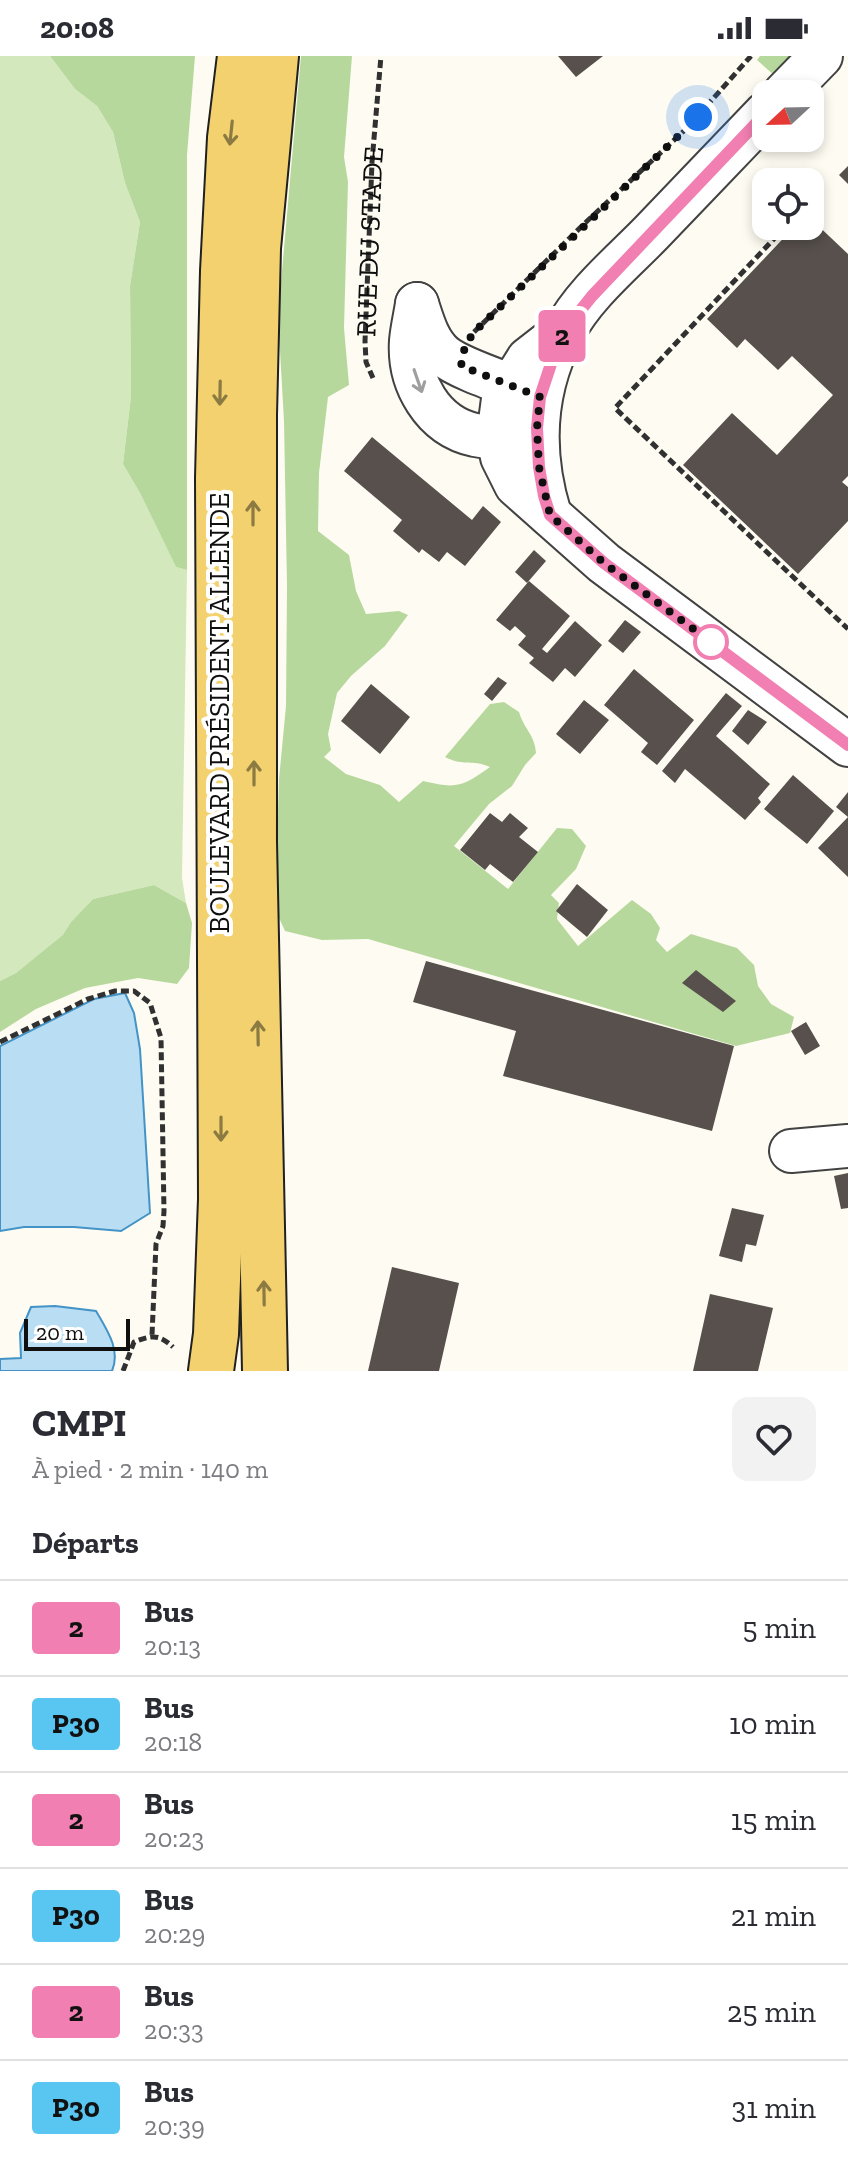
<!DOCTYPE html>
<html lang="fr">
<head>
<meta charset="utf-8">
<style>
	:root { --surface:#fff; --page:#f2f2f3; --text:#2b2b33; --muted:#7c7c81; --line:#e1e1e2 }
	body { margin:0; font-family:"Zilla Slab",serif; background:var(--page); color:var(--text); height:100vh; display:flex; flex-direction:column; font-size:30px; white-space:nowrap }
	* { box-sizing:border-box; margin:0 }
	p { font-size:26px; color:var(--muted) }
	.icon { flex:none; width:44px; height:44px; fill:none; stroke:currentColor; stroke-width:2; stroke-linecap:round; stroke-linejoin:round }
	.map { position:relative; height:1315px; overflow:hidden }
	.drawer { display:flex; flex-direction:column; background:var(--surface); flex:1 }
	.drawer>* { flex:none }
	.badge { padding:0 16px; border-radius:6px; font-size:28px; line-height:52px }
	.needle { width:52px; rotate:248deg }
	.tools { position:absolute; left:752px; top:24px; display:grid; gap:16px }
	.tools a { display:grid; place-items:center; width:72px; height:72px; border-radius:16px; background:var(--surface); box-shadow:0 4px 12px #0003; font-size:40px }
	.scale { position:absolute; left:24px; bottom:20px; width:106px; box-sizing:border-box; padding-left:8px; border:4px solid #0f0f0f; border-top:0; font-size:22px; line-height:28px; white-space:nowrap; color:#0f0f0f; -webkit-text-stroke:6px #fff; paint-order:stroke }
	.you { position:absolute; width:40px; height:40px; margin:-20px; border:6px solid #fff; border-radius:50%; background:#1a73e8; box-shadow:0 0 0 12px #1a73e833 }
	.map>.badge { position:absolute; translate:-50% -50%; box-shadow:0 0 0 4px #fff }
	h2 { padding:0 32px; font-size:30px; line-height:72px }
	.round { display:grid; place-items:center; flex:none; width:84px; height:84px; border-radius:16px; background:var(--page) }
	.summary { display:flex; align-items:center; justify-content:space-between; height:136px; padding:0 32px }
	h1 { font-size:38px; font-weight:700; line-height:60px }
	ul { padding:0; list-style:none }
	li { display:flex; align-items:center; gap:24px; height:96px; padding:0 32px; border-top:2px solid var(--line) }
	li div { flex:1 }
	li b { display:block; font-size:30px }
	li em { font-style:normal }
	li .badge { min-width:88px; font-weight:700; text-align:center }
	.status { display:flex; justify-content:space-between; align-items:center; height:56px; padding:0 40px; background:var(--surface); direction:ltr }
	.status svg { height:22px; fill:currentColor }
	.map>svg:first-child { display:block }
	.green { fill:#d3e8bc }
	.forest { fill:#b7d89c }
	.water { fill:#b9def3; stroke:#4393c7; stroke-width:2 }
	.building { fill:#57504c }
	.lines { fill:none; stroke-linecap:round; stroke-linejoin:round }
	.minor-casing { stroke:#424242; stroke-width:46 }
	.primary-casing { stroke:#202020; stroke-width:48 }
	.path { stroke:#313131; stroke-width:5; stroke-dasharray:8 4; stroke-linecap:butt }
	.minor { stroke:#fff; stroke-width:42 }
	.primary { stroke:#f2d16e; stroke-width:44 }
	.oneway { stroke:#8c7a43 }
	.oneway2 { stroke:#9f9f9f }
	.line-casing { stroke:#fff; stroke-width:18 }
	.line { stroke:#f27fb2; stroke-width:12 }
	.walk { stroke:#0f0f0f; stroke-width:8; stroke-dasharray:0 14.4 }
	.stop-dot { fill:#fff; stroke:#f27fb2; stroke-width:4 }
	.labels { text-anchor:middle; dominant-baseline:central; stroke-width:8; stroke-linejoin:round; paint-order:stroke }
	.street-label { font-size:28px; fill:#0f0f0f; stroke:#fff }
</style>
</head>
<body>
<div class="status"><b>20:08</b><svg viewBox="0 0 49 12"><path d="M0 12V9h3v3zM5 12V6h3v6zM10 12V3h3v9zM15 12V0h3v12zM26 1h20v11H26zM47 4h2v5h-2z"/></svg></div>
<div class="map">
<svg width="848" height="1315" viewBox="0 0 848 1315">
	<rect width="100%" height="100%" fill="#fefcf2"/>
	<!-- green -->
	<polygon class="green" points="0,0 50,0 75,33 97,50 113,76 125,127 140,166 130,230 131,340 123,408 140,437 176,511 187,514 182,822 186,847 154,829 93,843 71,866 64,879 16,917 0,925"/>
	<!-- forest -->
	<g class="forest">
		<polygon points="50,0 195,0 187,99 187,514 176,511 140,437 123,408 131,340 130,230 140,166 125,127 113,76 97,50 75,33"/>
		<path d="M301,0H352L344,101L348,126L344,272L349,329L328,341L319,417L318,475L349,499L356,535L366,558L399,555L408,559L385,590L351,620L337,637L328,678L331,694L324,701L346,718L380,729L399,746L423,725C457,733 462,731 490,711C472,703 465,711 445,701L490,648L504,646L519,656C524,673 535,679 536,697L525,709L512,730L489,748L454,790L508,833L557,772L572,773L586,790L576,813L551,839L559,847L557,863L578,890L632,844L651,858L660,872L656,884L667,896L691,878L737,892L754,909L758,930L771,948L794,961L790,977L736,990L368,883L322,884L285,875L275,853L279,723L286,650L287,530L284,365L278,260Z"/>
		<polygon points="760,0 810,0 776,21 757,4"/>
		<polygon points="154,829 186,847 192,867 189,912 177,928 138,922 85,932 36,953 0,976 0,925 16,917 63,879 71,866 93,843"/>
	</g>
	<!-- water -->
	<g class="water">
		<polygon points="125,937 134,957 140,993 150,1157 121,1175 74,1171 24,1171 0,1175 0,990 94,943"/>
		<path d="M55,1250L96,1255C107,1274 121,1294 112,1315H0V1303L21,1302L20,1277L31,1251Z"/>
	</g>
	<!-- building -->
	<g class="building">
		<polygon points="558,0 603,0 576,21"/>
		<polygon points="848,110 848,128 839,119"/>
		<polygon points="810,162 848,198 848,420 842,426 848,431 848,465 798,518 683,409 732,357 777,399 833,339 792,300 778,314 745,283 737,292 707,263 795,170 810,170"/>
		<polygon points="372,381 472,464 483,450 501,466 465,510 447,496 439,506 422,493 419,497 393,475 402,464 344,415"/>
		<polygon points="534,494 546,505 527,527 515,516"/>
		<polygon points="529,525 570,560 542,593 547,597 575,565 602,589 575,621 565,612 553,626 529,607 534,602 518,589 526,580 515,570 510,575 496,564"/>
		<polygon points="625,564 641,576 623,597 608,585"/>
		<polygon points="634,613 694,664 657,709 641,696 648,687 604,649"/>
		<polygon points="498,621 507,627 492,645 484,638"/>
		<polygon points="371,628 410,661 380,698 341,665"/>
		<polygon points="726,637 742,650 716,680 770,728 758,742 761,746 745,764 685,713 675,727 662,715"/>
		<polygon points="584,644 609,664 580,698 556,678"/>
		<polygon points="748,654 767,666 748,689 732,675"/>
		<polygon points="793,719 834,755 807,788 764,753"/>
		<polygon points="848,736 848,821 818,792 848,761 836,751"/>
		<polygon points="490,757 502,766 510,757 528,772 519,781 538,796 513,826 490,808 485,814 460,794"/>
		<polygon points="577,828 608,854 587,881 556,855"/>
		<polygon points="426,905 734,990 712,1075 503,1020 516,975 413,946"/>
		<polygon points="696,914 736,945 723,956 682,927"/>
		<polygon points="806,966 820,990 805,999 791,975"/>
		<polygon points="848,1117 848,1152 841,1153 834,1120"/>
		<polygon points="732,1152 764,1159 756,1190 746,1188 742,1206 719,1200"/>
		<polygon points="392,1211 459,1227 439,1315 368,1315"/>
		<polygon points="710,1238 773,1252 758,1315 693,1315"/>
	</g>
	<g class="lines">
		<!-- minor casing -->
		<g class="minor-casing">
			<g id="minor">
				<polyline points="784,38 821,0"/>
				<path d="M417,248C415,261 412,273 411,285C408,327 433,370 475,379C491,382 508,383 524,384"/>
				<path d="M417,248C423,266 428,286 443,299C461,314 512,329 536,339"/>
				<polyline points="564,275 528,303 503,343 498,381 502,401 516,429 604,507 848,689"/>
				<path d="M550,459C531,397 533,334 564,276C584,238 623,206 652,176C690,136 728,97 766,57"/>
				<polyline points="791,1095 848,1090"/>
			</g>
		</g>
		<!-- primary casing -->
		<g class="primary-casing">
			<g id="primary">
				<polyline points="211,1315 216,1278 221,1143 218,422 223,215 230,82 240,0"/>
				<polyline points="265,1315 254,786 254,359 258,192 276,0"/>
			</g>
		</g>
		<!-- path -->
		<g class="path">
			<polyline points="810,145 811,144"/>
			<polyline points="786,170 615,352 848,573"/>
			<polyline points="474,276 585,167 686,73 751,0"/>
			<path id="s1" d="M373,322L366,306L365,285L372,106L381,0"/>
			<polyline points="0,986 88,943 115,935 134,935 150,947 161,982 164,1155 163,1170 156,1188 152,1279"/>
			<path d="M123,1315L134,1286C152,1279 159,1278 173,1291"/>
		</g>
		<!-- minor -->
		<use href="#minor" class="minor"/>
		<!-- primary -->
		<use href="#primary" class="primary"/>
	</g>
	<!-- one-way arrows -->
	<defs><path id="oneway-shaft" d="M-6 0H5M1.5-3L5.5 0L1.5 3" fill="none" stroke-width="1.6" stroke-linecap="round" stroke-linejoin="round" transform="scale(2)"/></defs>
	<g class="oneway">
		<use href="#oneway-shaft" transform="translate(231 77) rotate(96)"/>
		<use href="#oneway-shaft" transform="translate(220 337) rotate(91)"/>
		<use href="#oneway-shaft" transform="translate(253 457) rotate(-90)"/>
		<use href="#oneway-shaft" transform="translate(254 717) rotate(-90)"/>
		<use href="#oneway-shaft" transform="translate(258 977) rotate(-91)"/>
		<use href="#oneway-shaft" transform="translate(221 1073) rotate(90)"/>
		<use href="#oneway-shaft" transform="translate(264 1237) rotate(-91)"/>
	</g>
	<use class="oneway2" href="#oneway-shaft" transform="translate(418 325) rotate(71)"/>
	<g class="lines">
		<!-- line casing -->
		<g class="line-casing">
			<polyline id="line" points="766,57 592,240 564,275 552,305 540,341 537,372 539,411 544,440 550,459 604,507 848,689"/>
		</g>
		<!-- line -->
		<use href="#line" class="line"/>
		<!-- walk -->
		<polyline class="walk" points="698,61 474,276 465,290 461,310 540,341 537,372 539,411 550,459 604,507 711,586"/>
	</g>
	<!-- markers -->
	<circle class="stop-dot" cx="711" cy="586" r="16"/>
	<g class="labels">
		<!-- street labels -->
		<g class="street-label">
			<text stroke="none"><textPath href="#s1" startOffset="138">RUE DU STADE</textPath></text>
			<text transform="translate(219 657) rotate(-90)">BOULEVARD PRÉSIDENT ALLENDE</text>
		</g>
	</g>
</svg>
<div class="tools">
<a><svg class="needle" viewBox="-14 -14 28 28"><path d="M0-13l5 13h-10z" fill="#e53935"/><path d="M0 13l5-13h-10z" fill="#7c7c81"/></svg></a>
<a><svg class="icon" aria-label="locate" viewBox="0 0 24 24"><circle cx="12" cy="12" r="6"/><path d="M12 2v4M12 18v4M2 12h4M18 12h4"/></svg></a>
</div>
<div class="scale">20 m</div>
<div class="you" style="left:698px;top:61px"></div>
<b class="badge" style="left:562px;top:280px;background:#f27fb2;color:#111">2</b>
</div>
<section class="drawer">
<div class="summary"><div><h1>CMPI</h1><p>À pied · 2 min · 140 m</p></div><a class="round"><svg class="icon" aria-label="heart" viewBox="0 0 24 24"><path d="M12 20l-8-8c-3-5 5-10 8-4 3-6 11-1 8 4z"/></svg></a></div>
<h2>Départs</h2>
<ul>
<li><span class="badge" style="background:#f27fb2;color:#111">2</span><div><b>Bus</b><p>20:13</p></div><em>5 min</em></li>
<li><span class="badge" style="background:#59c6f2;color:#111">P30</span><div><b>Bus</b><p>20:18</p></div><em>10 min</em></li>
<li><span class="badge" style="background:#f27fb2;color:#111">2</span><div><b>Bus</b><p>20:23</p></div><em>15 min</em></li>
<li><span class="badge" style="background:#59c6f2;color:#111">P30</span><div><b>Bus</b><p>20:29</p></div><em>21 min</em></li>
<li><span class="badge" style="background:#f27fb2;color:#111">2</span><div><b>Bus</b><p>20:33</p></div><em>25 min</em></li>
<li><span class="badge" style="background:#59c6f2;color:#111">P30</span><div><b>Bus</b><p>20:39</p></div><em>31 min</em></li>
</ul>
</section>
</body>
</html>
